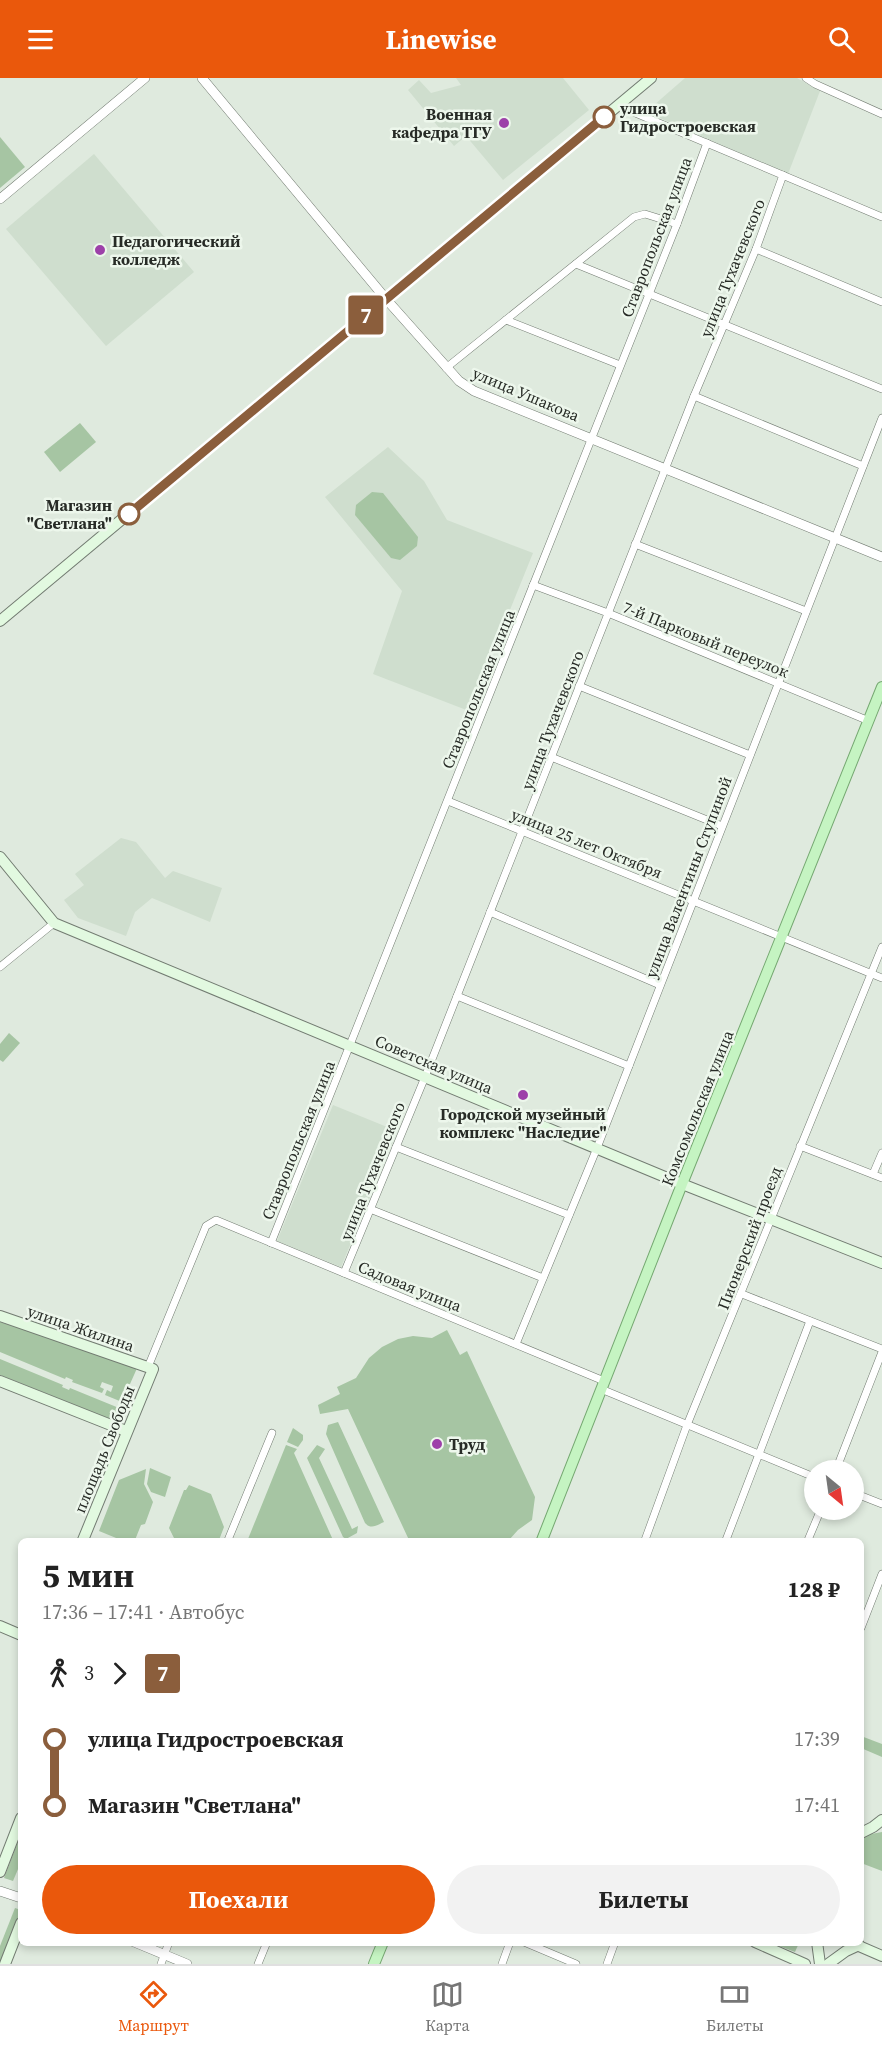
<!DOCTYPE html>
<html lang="ru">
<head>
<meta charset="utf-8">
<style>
	:root { --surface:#fff; --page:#f2f2f2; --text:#222; --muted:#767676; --line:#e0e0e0; --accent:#ea580c }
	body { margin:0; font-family:"Source Serif 4",serif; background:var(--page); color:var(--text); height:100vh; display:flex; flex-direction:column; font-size:22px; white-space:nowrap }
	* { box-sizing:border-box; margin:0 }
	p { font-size:20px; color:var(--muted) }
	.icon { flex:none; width:33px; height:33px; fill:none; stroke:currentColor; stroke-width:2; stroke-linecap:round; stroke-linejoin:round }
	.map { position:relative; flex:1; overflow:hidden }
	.drawer { position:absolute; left:18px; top:1460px; width:846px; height:408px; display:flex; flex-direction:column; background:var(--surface); border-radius:9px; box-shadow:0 3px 9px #0003 }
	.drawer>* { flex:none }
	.badge { padding:0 12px; border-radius:4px; font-size:21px; line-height:39px }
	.needle { width:39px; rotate:151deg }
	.fabs { position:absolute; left:804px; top:1382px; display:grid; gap:12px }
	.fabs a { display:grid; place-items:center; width:60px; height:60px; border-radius:50%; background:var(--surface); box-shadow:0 3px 9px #0003; font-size:30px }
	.map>.badge { position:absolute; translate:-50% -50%; box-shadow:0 0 0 3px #fff }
	.legs { display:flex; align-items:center; gap:9px; height:66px; padding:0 24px; font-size:20px }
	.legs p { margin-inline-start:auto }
	.overview { display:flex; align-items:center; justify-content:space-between; height:102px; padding:0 24px }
	h1 { font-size:33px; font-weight:700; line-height:45px }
	.button { display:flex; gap:12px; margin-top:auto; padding:12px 24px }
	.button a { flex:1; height:69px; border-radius:36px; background:var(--accent); color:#fff; font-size:24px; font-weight:700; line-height:69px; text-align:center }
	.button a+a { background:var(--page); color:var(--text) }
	ul { padding:0 24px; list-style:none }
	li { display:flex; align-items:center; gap:21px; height:66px; font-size:22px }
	li i { display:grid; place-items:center; width:9px; height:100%; margin:0 8px; background:currentColor }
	li i::after { content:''; width:15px; height:15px; margin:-8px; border:4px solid; border-radius:50%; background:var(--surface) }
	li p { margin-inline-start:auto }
	li:first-child i { background:linear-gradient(#0000 50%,currentColor 0) }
	li:last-child i { background:linear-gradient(currentColor 50%,#0000 0) }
	header { display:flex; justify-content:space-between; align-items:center; height:78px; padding:0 24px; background:var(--accent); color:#fff; font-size:27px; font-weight:700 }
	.tabs { display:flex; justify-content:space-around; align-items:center; height:84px; border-top:2px solid var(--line); background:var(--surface); font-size:16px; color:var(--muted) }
	.tabs a { display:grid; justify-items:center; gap:3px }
	.tabs .selected { color:var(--accent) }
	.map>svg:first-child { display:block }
	.built { fill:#cfdece }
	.green { fill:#a6c5a3 }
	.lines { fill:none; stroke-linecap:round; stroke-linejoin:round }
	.minor-casing { stroke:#727b71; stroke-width:8 }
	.tertiary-casing { stroke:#727b71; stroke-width:10 }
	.secondary-casing { stroke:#727b71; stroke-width:12 }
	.primary-casing { stroke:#75a871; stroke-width:12 }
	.minor { stroke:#fff; stroke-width:7 }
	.tertiary { stroke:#fff; stroke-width:9 }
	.secondary { stroke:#e2f9e0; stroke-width:10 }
	.primary { stroke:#c5f4c2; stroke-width:10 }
	.line-1-casing { stroke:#fff; stroke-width:14 }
	.line-1 { stroke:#8b5e3c; stroke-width:9 }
	.stop-1-dot { fill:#fff; stroke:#8b5e3c; stroke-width:3 }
	.poi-dot { fill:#9d40a9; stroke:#edf7ec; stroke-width:2 }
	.labels { text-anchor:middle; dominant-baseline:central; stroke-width:5; stroke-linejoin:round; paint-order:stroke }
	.stop-label { font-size:16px; font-weight:bold; fill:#272b26; stroke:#edf7ec; text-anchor:start }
	.poi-label { font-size:16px; font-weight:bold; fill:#272b26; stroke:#edf7ec; text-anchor:start }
	.street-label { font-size:16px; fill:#272b26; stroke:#edf7ec }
</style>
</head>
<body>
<header><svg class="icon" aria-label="menu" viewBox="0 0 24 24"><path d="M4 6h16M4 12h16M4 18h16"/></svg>Linewise<svg class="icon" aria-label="search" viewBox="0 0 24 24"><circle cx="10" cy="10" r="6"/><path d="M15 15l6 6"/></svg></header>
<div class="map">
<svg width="882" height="1886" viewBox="0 0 882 1886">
	<rect width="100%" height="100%" fill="#dfeade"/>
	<!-- built -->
	<g class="built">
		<polygon points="456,0 563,0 589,32 503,102 466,58 454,68 408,12 419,2 431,15 461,7"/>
		<polygon points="685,0 797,0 820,13 788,96 646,34"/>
		<polygon points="94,76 194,194 106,268 6,151"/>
		<polygon points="388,369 424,403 447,442 533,475 469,633 373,596 402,513 325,419"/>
		<polygon points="121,760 136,764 165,800 173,793 222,810 210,844 152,820 135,834 126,858 78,840 64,822 84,807 75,796"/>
		<polygon points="333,1027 397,1053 341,1189 277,1163"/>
	</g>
	<!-- green -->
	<g class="green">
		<polygon points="0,59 25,89 0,110"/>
		<polygon points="80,345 96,364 60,394 44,374"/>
		<polygon points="372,414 383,415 418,459 417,468 400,482 391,480 355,437 356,427"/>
		<polygon points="9,955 20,965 3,984 0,982 0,966"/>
		<polygon points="0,1244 138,1288 122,1324 105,1317 107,1312 111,1314 113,1308 102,1304 100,1309 104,1311 102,1315 72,1304 73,1302 66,1299 65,1301 0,1274"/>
		<polygon points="447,1252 460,1277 467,1273 535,1419 532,1442 518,1452 509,1462 409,1462 348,1331 320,1336 318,1327 340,1316 337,1309 356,1300 369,1280 382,1269 398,1261 413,1258 432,1260"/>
		<polygon points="0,1281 63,1307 62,1309 69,1312 70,1310 119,1330 115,1343 0,1297"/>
		<path d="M338,1344L384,1444C377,1447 371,1452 365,1445L326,1356L328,1347Z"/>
		<polygon points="293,1350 303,1357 303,1362 298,1369 287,1364"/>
		<polygon points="286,1367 297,1371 294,1375 333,1462 248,1461"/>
		<polygon points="317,1367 325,1371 319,1380 352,1451 358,1448 357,1455 346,1461 343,1459 307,1380"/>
		<polygon points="150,1390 171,1399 165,1419 151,1414 147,1406"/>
		<polygon points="146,1391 144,1406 153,1424 145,1446 141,1447 135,1462 121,1462 99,1453 119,1402"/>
		<polygon points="189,1407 211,1416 224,1449 219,1462 175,1462 169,1450 184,1412 186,1412"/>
		<polygon points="861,1658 882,1666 882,1679 861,1670"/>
		<polygon points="882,1754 882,1793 861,1785 861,1760 871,1756"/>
		<polygon points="21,1756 21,1784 13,1803 4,1800"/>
		<polygon points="15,1830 21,1832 0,1886 0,1868"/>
		<polygon points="797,1864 799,1865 795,1874 771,1865"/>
	</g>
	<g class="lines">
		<!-- minor casing -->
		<g class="minor-casing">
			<g id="minor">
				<polyline points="806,0 815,6 882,36"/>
				<polyline points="620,26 633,34 882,139"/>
				<polyline points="756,171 882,224"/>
				<polyline points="576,186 882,311"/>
				<polyline points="506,242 620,287"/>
				<polyline points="446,290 634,139 645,136 677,146"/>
				<polyline points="694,318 863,388"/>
				<polyline points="635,466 806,533"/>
				<polyline points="533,507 608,535 869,643"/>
				<polyline points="579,608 750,677"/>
				<polyline points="551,679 722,748"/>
				<polyline points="448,723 882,900"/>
				<polyline points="490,834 660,907"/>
				<polyline points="0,889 54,845"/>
				<polyline points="457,918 629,988"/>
				<polyline points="800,1068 882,1100"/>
				<polyline points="396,1069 569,1137"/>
				<polyline points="873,1096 882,1075"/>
				<polyline points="370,1131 543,1200"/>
				<polyline points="271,1165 677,146 707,65"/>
				<polyline points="344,1195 425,999 694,318 756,171 783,97"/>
				<polyline points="742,1216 882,1271"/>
				<polyline points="516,1266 597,1070 882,340"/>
				<polyline points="148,1289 206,1148 216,1142 604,1303"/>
				<polyline points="601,1311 814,1399"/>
				<polyline points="836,1392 882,1274"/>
				<polyline points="854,1415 882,1426"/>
				<polyline points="228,1462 272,1355"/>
				<polyline points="645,1462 687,1347 882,869"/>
				<polyline points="726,1462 810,1243"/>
				<polyline points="808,1462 821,1431"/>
				<polyline points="861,1550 882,1496"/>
				<polyline points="524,1864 576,1886"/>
				<polyline points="161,1886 169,1864"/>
				<polyline points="258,1886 267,1864"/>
				<polyline points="502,1886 510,1864"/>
				<polyline points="607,1886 615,1864"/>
			</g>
		</g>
		<!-- tertiary casing -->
		<g class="tertiary-casing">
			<g id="tertiary">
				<polyline points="202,0 386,221 459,303 474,313 882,479"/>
				<polyline points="0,121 145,0"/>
				<polyline points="0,1813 21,1820"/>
				<polyline points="134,1864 187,1886"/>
			</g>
		</g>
		<!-- secondary casing -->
		<g class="secondary-casing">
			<g id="secondary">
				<polyline points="0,543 651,0"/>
				<polyline points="0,779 54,845 682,1106 882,1185"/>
				<polyline points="0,1238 153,1291 83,1462"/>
				<polyline points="0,1303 126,1353"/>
				<polyline points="0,1548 21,1557"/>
				<polyline points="861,1755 873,1749 882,1742"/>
				<polyline points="0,1794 21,1740"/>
				<polyline points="755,1864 805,1886"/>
				<polyline points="817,1864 820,1886"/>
				<polyline points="852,1865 882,1878"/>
				<polyline points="5,1886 21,1845"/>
				<polyline points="828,1886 846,1873 859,1867"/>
			</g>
		</g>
		<!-- primary casing -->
		<g class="primary-casing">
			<g id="primary">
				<polyline points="542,1462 682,1106 882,609"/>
				<polyline points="374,1886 383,1864"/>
			</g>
		</g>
		<!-- minor -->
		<use href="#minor" class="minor"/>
		<!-- tertiary -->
		<use href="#tertiary" class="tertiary"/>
		<!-- secondary -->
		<use href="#secondary" class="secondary"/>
		<!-- primary -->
		<use href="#primary" class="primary"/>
	</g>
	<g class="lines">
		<!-- line-1 casing -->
		<g class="line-1-casing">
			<polyline id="line-1" points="129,436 604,39"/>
		</g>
		<!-- line-1 -->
		<use href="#line-1" class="line-1"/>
	</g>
	<!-- markers -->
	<g class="stop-1-dot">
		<circle cx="604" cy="39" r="10"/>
		<circle cx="129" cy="436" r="10"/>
	</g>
	<g class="poi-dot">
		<circle cx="504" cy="45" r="6"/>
		<circle cx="100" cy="172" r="6"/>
		<circle cx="523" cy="1017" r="6"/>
		<circle cx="437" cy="1366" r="6"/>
	</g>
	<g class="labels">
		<!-- stop labels -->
		<g class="stop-label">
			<text x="620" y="30">улица<tspan x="620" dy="18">Гидростроевская</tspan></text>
			<text x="112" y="427" text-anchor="end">Магазин<tspan x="112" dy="18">"Светлана"</tspan></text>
		</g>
		<!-- poi labels -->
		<g class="poi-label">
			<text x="492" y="36" text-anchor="end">Военная<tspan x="492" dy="18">кафедра ТГУ</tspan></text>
			<text x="112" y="163">Педагогический<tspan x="112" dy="18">колледж</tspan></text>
			<text x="523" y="1036" text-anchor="middle">Городской музейный<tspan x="523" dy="18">комплекс "Наследие"</tspan></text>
			<text x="449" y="1366">Труд</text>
		</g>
		<!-- street labels -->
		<g class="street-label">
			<text transform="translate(656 159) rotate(-69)">Ставропольская улица</text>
			<text transform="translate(732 190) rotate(-68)">улица Тухачевского</text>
			<text transform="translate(526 316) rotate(23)">улица Ушакова</text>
			<text transform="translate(706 561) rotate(22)">7-й Парковый переулок</text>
			<text transform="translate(478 611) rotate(-68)">Ставропольская улица</text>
			<text transform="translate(552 642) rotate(-69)">улица Тухачевского</text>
			<text transform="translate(587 765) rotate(22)">улица 25 лет Октября</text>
			<text transform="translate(688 799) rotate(-69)">улица Валентины Ступиной</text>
			<text transform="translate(434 986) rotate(23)">Советская улица</text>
			<text transform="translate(697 1030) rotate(-68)">Комсомольская улица</text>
			<text transform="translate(298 1062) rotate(-68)">Ставропольская улица</text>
			<text transform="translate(372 1093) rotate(-68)">улица Тухачевского</text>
			<text transform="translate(749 1160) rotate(-69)">Пионерский проезд</text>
			<text transform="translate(410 1208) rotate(22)">Садовая улица</text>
			<text transform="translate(81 1250) rotate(19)">улица Жилина</text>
			<text transform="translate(104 1371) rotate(-68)">площадь Свободы</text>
		</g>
	</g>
</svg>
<div class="fabs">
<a><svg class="needle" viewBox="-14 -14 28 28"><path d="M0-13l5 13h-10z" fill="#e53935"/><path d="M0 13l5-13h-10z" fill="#767676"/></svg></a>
</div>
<b class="badge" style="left:366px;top:237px;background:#8b5e3c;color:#fff">7</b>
<section class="drawer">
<div class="overview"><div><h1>5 мин</h1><p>17:36 – 17:41 · Автобус</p></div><b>128 ₽</b></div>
<div class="legs"><svg class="icon" aria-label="walk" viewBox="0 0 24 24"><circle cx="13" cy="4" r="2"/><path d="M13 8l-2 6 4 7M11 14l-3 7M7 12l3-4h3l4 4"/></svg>3<svg class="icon" aria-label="forward" viewBox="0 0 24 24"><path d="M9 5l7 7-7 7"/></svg><b class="badge" style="background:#8b5e3c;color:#fff">7</b></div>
<ul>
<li><i style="color:#8b5e3c"></i><b>улица Гидростроевская</b><p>17:39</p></li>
<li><i style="color:#8b5e3c"></i><b>Магазин &quot;Светлана&quot;</b><p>17:41</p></li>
</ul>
<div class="button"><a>Поехали</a><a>Билеты</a></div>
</section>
</div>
<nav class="tabs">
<a class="selected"><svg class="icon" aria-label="directions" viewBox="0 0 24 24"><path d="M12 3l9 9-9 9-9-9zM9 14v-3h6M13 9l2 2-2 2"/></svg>Маршрут</a>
<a><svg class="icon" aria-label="map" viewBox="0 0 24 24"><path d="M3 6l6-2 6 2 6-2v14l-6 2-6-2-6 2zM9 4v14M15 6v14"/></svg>Карта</a>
<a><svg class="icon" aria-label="tickets" viewBox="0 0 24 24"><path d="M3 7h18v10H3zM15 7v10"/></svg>Билеты</a>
</nav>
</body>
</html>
